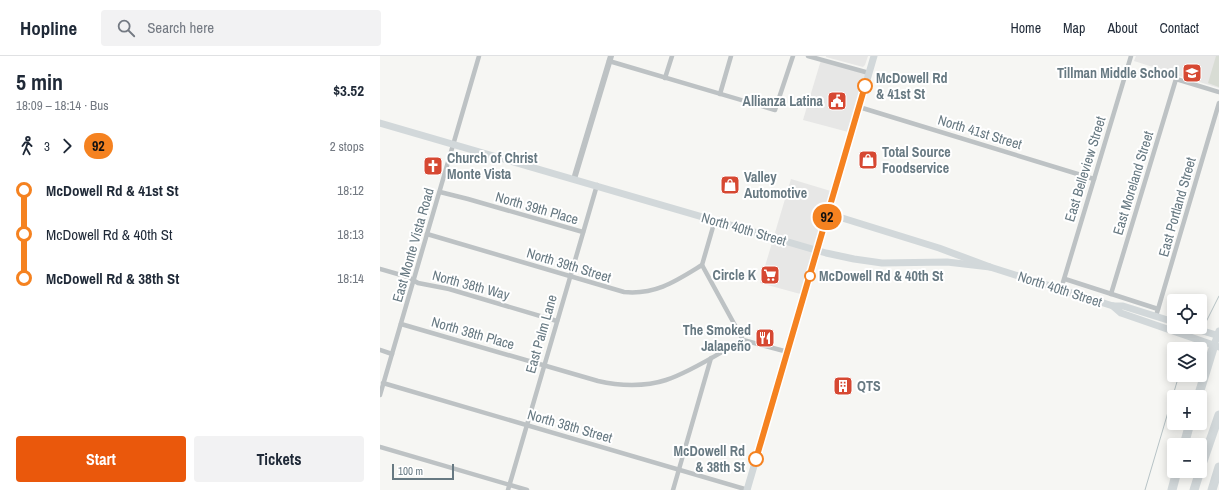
<!DOCTYPE html>
<html lang="en">
<head>
<meta charset="utf-8">
<style>
	:root { --surface:#fff; --page:#f2f2f3; --text:#1f2937; --muted:#747a83; --line:#e0e1e3; --accent:#ea580c }
	body { margin:0; font-family:"Archivo Narrow",sans-serif; background:var(--page); color:var(--text); height:100vh; display:flex; flex-direction:column; font-size:15px; white-space:nowrap }
	* { box-sizing:border-box; margin:0 }
	p { font-size:13px; color:var(--muted) }
	.icon { flex:none; width:22px; height:22px; fill:none; stroke:currentColor; stroke-width:2; stroke-linecap:round; stroke-linejoin:round }
	.map { position:relative; flex:1; overflow:hidden }
	.side { display:flex; flex-direction:column; background:var(--surface); width:380px }
	.side>* { flex:none }
	.badge { padding:0 8px; border-radius:13px; font-size:14px; line-height:26px }
	.controls { position:absolute; left:787px; top:238px; display:grid; gap:8px }
	.controls a { display:grid; place-items:center; width:40px; height:40px; border-radius:4px; background:var(--surface); box-shadow:0 2px 10px #0003; font-size:20px }
	.scale { position:absolute; left:12px; bottom:10px; width:62px; box-sizing:border-box; padding-left:4px; border:2px solid #677982; border-top:0; font-size:11px; line-height:14px; white-space:nowrap; color:#677982; -webkit-text-stroke:3px #fff; paint-order:stroke }
	.map>.badge { position:absolute; translate:-50% -50%; box-shadow:0 0 0 2px #fff }
	.legs { display:flex; align-items:center; gap:6px; height:44px; padding:0 16px; font-size:13px }
	.legs p { margin-inline-start:auto }
	.headline { display:flex; align-items:center; justify-content:space-between; height:68px; padding:0 16px }
	h1 { font-size:22px; font-weight:800; line-height:30px }
	.button { display:flex; gap:8px; margin-top:auto; padding:8px 16px }
	.button a { flex:1; height:46px; border-radius:4px; background:var(--accent); color:#fff; font-size:16px; font-weight:800; line-height:46px; text-align:center }
	.button a+a { background:var(--page); color:var(--text) }
	ul { padding:0 16px; list-style:none }
	li { display:flex; align-items:center; gap:14px; height:44px; font-size:15px }
	li i { display:grid; place-items:center; width:6px; height:100%; margin:0 5px; background:currentColor }
	li i::after { content:''; width:10px; height:10px; margin:-5px; border:3px solid; border-radius:50%; background:var(--surface) }
	li p { margin-inline-start:auto }
	li:first-child i { background:linear-gradient(#0000 50%,currentColor 0) }
	li:last-child i { background:linear-gradient(currentColor 50%,#0000 0) }
	header { display:flex; align-items:center; gap:24px; box-sizing:border-box; height:56px; padding:0 20px; background:var(--surface); border-bottom:1px solid var(--line) }
	header strong { font-size:19px }
	nav { display:flex; gap:22px; margin-inline-start:auto; font-size:14px }
	.search { width:280px; height:36px; background:var(--page); display:flex; align-items:center; gap:10px; box-sizing:border-box; padding:0 14px; border-radius:4px; color:var(--muted); font-size:15px }
	main { display:flex; flex:1; min-height:0 }
	.map>svg:first-child { display:block }
	.built { fill:#e7e7e6 }
	.green { fill:#d8dcd4 }
	.lines { fill:none; stroke-linecap:round; stroke-linejoin:round }
	.stream { stroke:#b7c3c6; stroke-width:1 }
	.minor { stroke:#bdc2c4; stroke-width:4.5 }
	.tertiary { stroke:#bdc2c4; stroke-width:6 }
	.secondary { stroke:#d2d8da; stroke-width:7 }
	.primary { stroke:#d2d8da; stroke-width:7 }
	.motorway { stroke:#d2d8da; stroke-width:9 }
	.line-1-casing { stroke:#fff; stroke-width:9 }
	.line-1 { stroke:#f58220; stroke-width:6 }
	.stop-1-dot { fill:#fff; stroke:#f58220; stroke-width:2 }
	.labels { text-anchor:middle; dominant-baseline:central; stroke-width:4; stroke-linejoin:round; paint-order:stroke }
	.poi-label { font-size:14px; font-weight:bold; fill:#677982; stroke:#fff; text-anchor:end }
	.stop-label { font-size:14px; font-weight:bold; fill:#677982; stroke:#fff; text-anchor:start }
	.street-label { font-size:14px; fill:#677982; stroke:#fff }
</style>
</head>
<body>
<header>
<strong>Hopline</strong>
<div class="search"><svg class="icon" aria-label="search" viewBox="0 0 24 24"><circle cx="10" cy="10" r="6"/><path d="M15 15l6 6"/></svg>Search here</div>
<nav><a>Home</a><a>Map</a><a>About</a><a>Contact</a></nav>
</header>
<main>
<section class="side">
<div class="headline"><div><h1>5 min</h1><p>18:09 – 18:14 · Bus</p></div><b>$3.52</b></div>
<div class="legs"><svg class="icon" aria-label="walk" viewBox="0 0 24 24"><circle cx="13" cy="4" r="2"/><path d="M13 8l-2 6 4 7M11 14l-3 7M7 12l3-4h3l4 4"/></svg>3<svg class="icon" aria-label="forward" viewBox="0 0 24 24"><path d="M9 5l7 7-7 7"/></svg><b class="badge" style="background:#f58220;color:#111">92</b><p>2 stops</p></div>
<ul>
<li><i style="color:#f58220"></i><b>McDowell Rd &amp; 41st St</b><p>18:12</p></li>
<li><i style="color:#f58220"></i><span>McDowell Rd &amp; 40th St</span><p>18:13</p></li>
<li><i style="color:#f58220"></i><b>McDowell Rd &amp; 38th St</b><p>18:14</p></li>
</ul>
<div class="button"><a>Start</a><a>Tickets</a></div>
</section>
<div class="map">
<svg width="839" height="434" viewBox="0 0 839 434">
	<rect width="100%" height="100%" fill="#f6f6f3"/>
	<!-- built -->
	<g class="built">
		<polygon points="446,0 488,0 485,9 483,11 446,1"/>
		<polygon points="756,0 839,0 839,32 796,19 792,19 779,15 776,12 754,5"/>
		<polygon points="441,4 489,17 472,77 423,64"/>
		<polygon points="411,123 454,136 424,239 380,227"/>
	</g>
	<!-- green -->
	<polygon class="green" points="836,0 839,0 839,31 828,27"/>
	<g class="lines">
		<!-- stream -->
		<g class="stream">
			<polyline points="825,268 839,240"/>
			<polyline points="765,434 799,319"/>
		</g>
		<!-- minor -->
		<g class="minor">
			<polyline points="428,0 489,17"/>
			<polyline points="229,5 395,54 413,0"/>
			<polyline points="285,22 292,0"/>
			<polyline points="340,38 351,0"/>
			<polyline points="479,51 714,123"/>
			<polyline points="60,136 88,143 203,176"/>
			<polyline points="335,164 322,209 363,284"/>
			<path d="M47,178L244,236C276,239 296,225 322,209"/>
			<polyline points="0,213 28,221 38,227 69,233 177,265"/>
			<polyline points="685,223 778,253"/>
			<polyline points="681,233 751,0"/>
			<polyline points="731,238 796,23 839,36"/>
			<polyline points="776,260 839,47"/>
			<path d="M21,268L218,325C239,330 265,331 286,324C311,316 339,297 363,284L408,296"/>
			<polyline points="0,294 12,298"/>
			<polyline points="3,327 368,434"/>
			<polyline points="0,339 99,0"/>
			<polyline points="0,391 147,434"/>
			<polyline points="128,434 217,129"/>
			<polyline points="293,434 331,302"/>
		</g>
		<!-- tertiary -->
		<polyline class="tertiary" points="194,123 231,0"/>
		<!-- secondary -->
		<g class="secondary">
			<polyline points="0,67 446,197 474,203 502,207 567,206 610,211 733,250 743,250 794,266"/>
			<polyline points="733,250 741,257 839,291"/>
			<polyline points="810,271 839,280"/>
		</g>
		<!-- primary -->
		<g class="primary">
			<polyline points="450,152 459,161 559,192 610,211"/>
			<polyline points="834,289 839,275"/>
			<polyline points="367,434 494,0"/>
		</g>
		<!-- motorway -->
		<g class="motorway">
			<polyline points="818,341 834,289"/>
			<polyline points="804,389 810,367"/>
			<polyline points="820,414 839,359"/>
			<polyline points="792,434 797,415"/>
			<polyline points="814,434 820,415"/>
			<polyline points="832,434 839,411"/>
		</g>
	</g>
	<g class="lines">
		<!-- line-1 casing -->
		<g class="line-1-casing">
			<polyline id="line-1" points="376,403 485,30"/>
		</g>
		<!-- line-1 -->
		<use href="#line-1" class="line-1"/>
	</g>
	<!-- icons -->
	<defs>
		<g id="school-square" transform="scale(1)"><rect x="-9" y="-9" width="18" height="18" rx="4" fill="#d64832" stroke="#fff"/><path d="M0-5L7-2L0 1L-7-2ZM-4 1L0 2.5L4 1V4Q0 6-4 4Z" fill="#fff"/></g>
		<g id="civic-square" transform="scale(1)"><rect x="-9" y="-9" width="18" height="18" rx="4" fill="#d64832" stroke="#fff"/><path d="M-.6-6.5H3V-4.5H.6V-3L4-1V1h2V6H-6V1h2V-1L-.6-3ZM-1.2 2.5V6h2.4V2.5Z" fill="#fff"/></g>
		<g id="shop-square" transform="scale(1)"><rect x="-9" y="-9" width="18" height="18" rx="4" fill="#d64832" stroke="#fff"/><path d="M-5-2.5h2.3a2.7 3.5 0 0 1 5.4 0H5L5.5 6h-11ZM-1.5-2.5h3a1.5 2.3 0 0 0-3 0Z" fill="#fff"/></g>
		<g id="church-square" transform="scale(1)"><rect x="-9" y="-9" width="18" height="18" rx="4" fill="#d64832" stroke="#fff"/><path d="M-1.2-6h2.4v3.5h3.3v2.4h-3.3V6h-2.4V-.1h-3.3v-2.4h3.3Z" fill="#fff"/></g>
		<g id="supermarket-square" transform="scale(1)"><rect x="-9" y="-9" width="18" height="18" rx="4" fill="#d64832" stroke="#fff"/><path d="M-6-5.5h2.5l.6 2H6L4.5 2H-2.5L-4.4-4H-6ZM-1.5 3.2a1.3 1.3 0 1 0 .1 0ZM3 3.2a1.3 1.3 0 1 0 .1 0Z" fill="#fff"/></g>
		<g id="restaurant-square" transform="scale(1)"><rect x="-9" y="-9" width="18" height="18" rx="4" fill="#d64832" stroke="#fff"/><path d="M-5-6h1v4h1v-4h1v4h1v-4h1v5L-1.5 .5V6h-2V.5L-5-1ZM5-6V6H3V1.5H1.5Q1.5-4 5-6Z" fill="#fff"/></g>
		<g id="building-square" transform="scale(1)"><rect x="-9" y="-9" width="18" height="18" rx="4" fill="#d64832" stroke="#fff"/><path d="M-4-6H4V6H1V3H-1V6H-4ZM-2.5-4.3h1.7v1.8h-1.7ZM.8-4.3h1.7v1.8H.8ZM-2.5-1h1.7V.8h-1.7ZM.8-1h1.7V.8H.8Z" fill="#fff"/></g>
	</defs>
	<g fill-rule="evenodd">
		<use href="#school-square" x="812" y="17"/>
		<use href="#civic-square" x="457" y="45"/>
		<use href="#shop-square" x="488" y="104"/>
		<use href="#church-square" x="53" y="110"/>
		<use href="#shop-square" x="350" y="129"/>
		<use href="#supermarket-square" x="390" y="219"/>
		<use href="#restaurant-square" x="385" y="282"/>
		<use href="#building-square" x="463" y="330"/>
	</g>
	<!-- markers -->
	<g class="stop-1-dot">
		<circle cx="485" cy="30" r="7"/>
		<circle cx="430" cy="220" r="5"/>
		<circle cx="376" cy="403" r="7"/>
	</g>
	<g class="labels">
		<!-- poi labels -->
		<g class="poi-label">
			<text x="798" y="17">Tillman Middle School</text>
			<text x="443" y="45">Allianza Latina</text>
			<text x="502" y="96" text-anchor="start">Total Source<tspan x="502" dy="16">Foodservice</tspan></text>
			<text x="67" y="102" text-anchor="start">Church of Christ<tspan x="67" dy="16">Monte Vista</tspan></text>
			<text x="364" y="121" text-anchor="start">Valley<tspan x="364" dy="16">Automotive</tspan></text>
			<text x="376" y="219">Circle K</text>
			<text x="371" y="274">The Smoked<tspan x="371" dy="16">Jalapeño</tspan></text>
			<text x="477" y="330" text-anchor="start">QTS</text>
		</g>
		<!-- stop labels -->
		<g class="stop-label">
			<text x="496" y="22">McDowell Rd<tspan x="496" dy="16">&amp; 41st St</tspan></text>
			<text x="439" y="220">McDowell Rd &amp; 40th St</text>
			<text x="365" y="395" text-anchor="end">McDowell Rd<tspan x="365" dy="16">&amp; 38th St</tspan></text>
		</g>
		<!-- street labels -->
		<g class="street-label">
			<text transform="translate(600 76) rotate(17)">North 41st Street</text>
			<text transform="translate(705 113) rotate(-73)">East Belleview Street</text>
			<text transform="translate(753 127) rotate(-73)">East Moreland Street</text>
			<text transform="translate(797 151) rotate(-74)">East Portland Street</text>
			<text transform="translate(157 152) rotate(16)">North 39th Place</text>
			<text transform="translate(364 173) rotate(16)">North 40th Street</text>
			<text transform="translate(33 189) rotate(-74)">East Monte Vista Road</text>
			<text transform="translate(189 209) rotate(17)">North 39th Street</text>
			<text transform="translate(91 229) rotate(15)">North 38th Way</text>
			<text transform="translate(680 233) rotate(18)">North 40th Street</text>
			<text transform="translate(93 277) rotate(16)">North 38th Place</text>
			<text transform="translate(161 278) rotate(-74)">East Palm Lane</text>
			<text transform="translate(190 370) rotate(16)">North 38th Street</text>
		</g>
	</g>
</svg>
<div class="controls">
<a><svg class="icon" aria-label="locate" viewBox="0 0 24 24"><circle cx="12" cy="12" r="6"/><path d="M12 2v4M12 18v4M2 12h4M18 12h4"/></svg></a>
<a><svg class="icon" aria-label="layers" viewBox="0 0 24 24"><path d="M12 4l9 5-9 5-9-5zM3 14l9 5 9-5"/></svg></a>
<a>+</a>
<a>−</a>
</div>
<div class="scale">100 m</div>
<b class="badge" style="left:447px;top:161px;background:#f58220;color:#111">92</b>
</div>
</main>
</body>
</html>
